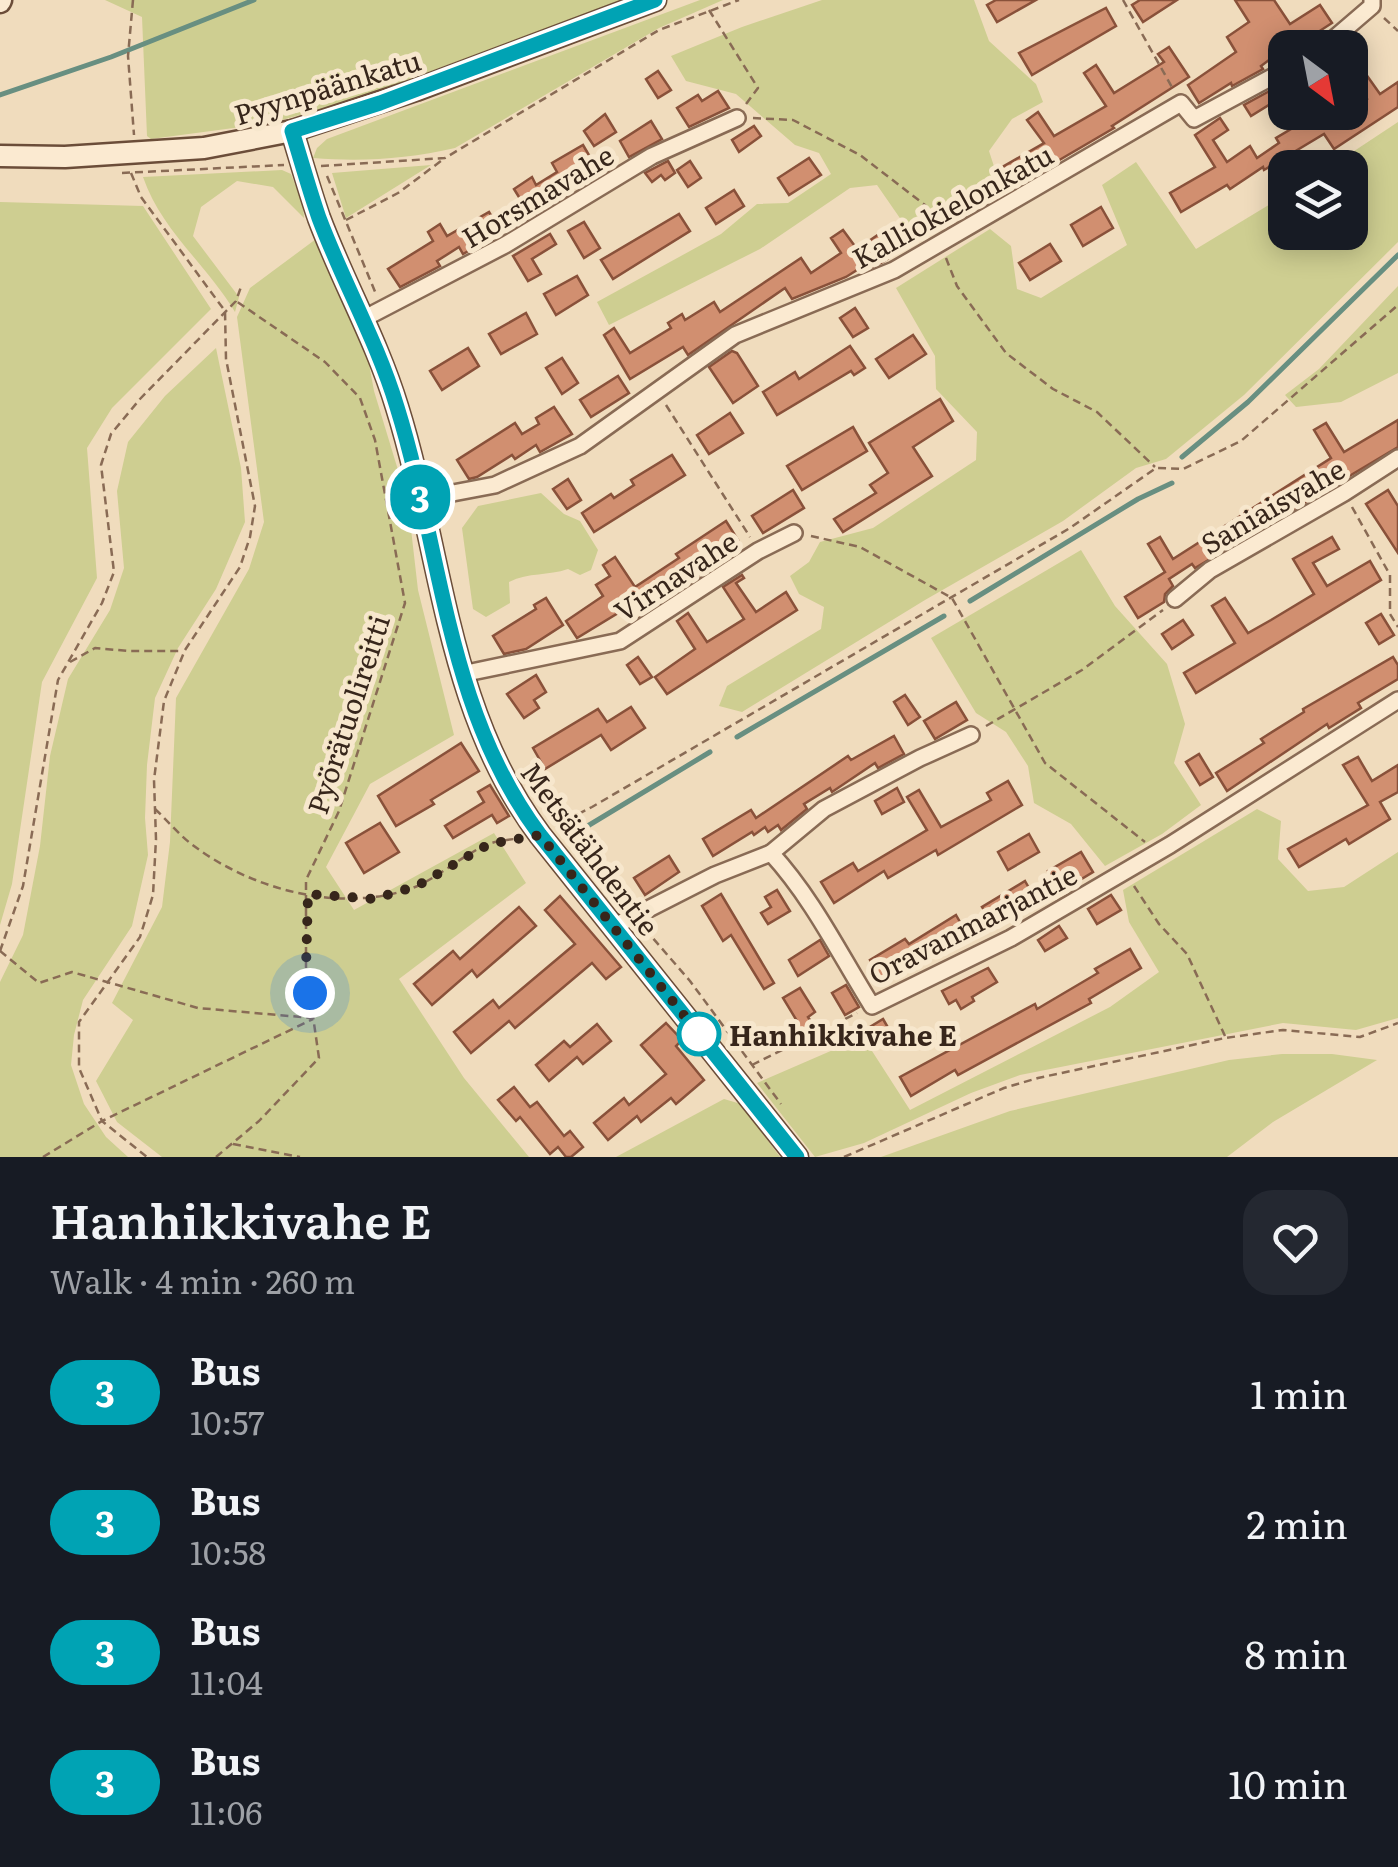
<!DOCTYPE html>
<html lang="en">
<head>
<meta charset="utf-8">
<style>
	:root { --surface:#171b24; --page:#242831; --text:#f1f3f6; --muted:#9ea1a6 }
	body { margin:0; font-family:Literata,serif; background:var(--page); color:var(--text); height:100vh; display:flex; flex-direction:column; font-size:38px; white-space:nowrap }
	* { box-sizing:border-box; margin:0 }
	p { font-size:32px; color:var(--muted) }
	.icon { flex:none; width:55px; height:55px; fill:none; stroke:currentColor; stroke-width:2; stroke-linecap:round; stroke-linejoin:round }
	.map { position:relative; height:1157px; overflow:hidden }
	.side { display:flex; flex-direction:column; background:var(--surface); flex:1 }
	.side>* { flex:none }
	.badge { padding:0 20px; border-radius:32px; font-size:35px; line-height:65px }
	.needle { width:65px; rotate:148deg }
	.buttons { position:absolute; left:1268px; top:30px; display:grid; gap:20px }
	.buttons a { display:grid; place-items:center; width:100px; height:100px; border-radius:20px; background:var(--surface); box-shadow:0 5px 25px #0003; font-size:50px }
	.you { position:absolute; width:50px; height:50px; margin:-25px; border:8px solid #fff; border-radius:50%; background:#1a73e8; box-shadow:0 0 0 15px #1a73e833 }
	.map>.badge { position:absolute; translate:-50% -50%; box-shadow:0 0 0 5px #fff }
	.round { display:grid; place-items:center; flex:none; width:105px; height:105px; border-radius:30px; background:var(--page) }
	.overview { display:flex; align-items:center; justify-content:space-between; height:170px; padding:0 50px }
	h1 { font-size:48px; font-weight:600; line-height:75px }
	ul { padding:0; list-style:none }
	li { display:flex; align-items:center; gap:30px; height:130px; padding:0 50px }
	li div { flex:1 }
	li b { display:block; font-size:38px }
	li em { font-style:normal }
	li .badge { min-width:110px; font-weight:700; text-align:center }
	.map>svg:first-child { display:block }
	.green { fill:#cece91 }
	.lines { fill:none; stroke-linecap:round; stroke-linejoin:round }
	.stream { stroke:#688f81; stroke-width:5 }
	.building { fill:#d18f70; stroke:#89513a; stroke-width:2.5 }
	.minor-casing { stroke:#896b55; stroke-width:20 }
	.secondary-casing { stroke:#6b4d39; stroke-width:25 }
	.path { stroke:#896b55; stroke-width:2.5; stroke-dasharray:8 5; stroke-linecap:butt }
	.minor { stroke:#fbead1; stroke-width:15 }
	.secondary { stroke:#fbead1; stroke-width:20 }
	.line-casing { stroke:#fff; stroke-width:22 }
	.line { stroke:#00a3b4; stroke-width:15 }
	.walk { stroke:#37261b; stroke-width:10; stroke-dasharray:0 18 }
	.stop-dot { fill:#fff; stroke:#00a3b4; stroke-width:5 }
	.labels { text-anchor:middle; dominant-baseline:central; stroke-width:10; stroke-linejoin:round; paint-order:stroke }
	.street-label { font-size:28px; fill:#37261b; stroke:#f7e7cd }
	.stop-label { font-size:28px; font-weight:bold; fill:#37261b; stroke:#f7e7cd; text-anchor:start }
</style>
</head>
<body>
<div class="map">
<svg width="1398" height="1157" viewBox="0 0 1398 1157">
	<rect width="100%" height="100%" fill="#f0dcbd"/>
	<!-- green -->
	<g class="green">
		<polygon points="105,0 622,0 351,101 271,123 151,139 147,136 142,17"/>
		<path d="M700,0H723L659,28L455,148C407,159 362,162 313,158L317,148L327,139Z"/>
		<polygon points="822,0 974,0 989,41 1036,84 1043,102 1012,119 989,151 1003,194 913,237 877,185 850,188 760,249 609,325 597,302 721,234 757,204 788,203 831,174 819,153 795,145 736,94 686,81 671,56 742,27"/>
		<polygon points="1398,122 1398,242 1244,395 1166,459 1136,468 1063,521 925,600 742,712 719,706 727,686 821,629 824,607 799,594 790,576 809,562 820,542 873,528 976,460 977,432 936,389 935,356 896,288 990,229 1011,246 1017,289 1041,298 1127,245 1102,185 1136,162 1196,249 1285,195 1285,232 1350,232 1350,168 1330,167"/>
		<polygon points="431,165 346,218 332,173"/>
		<path d="M282,170L291,174L303,204L304,218L273,187L237,181L201,207L193,236L239,297L235,312C207,265 161,230 143,177Z"/>
		<polygon points="0,202 143,206 211,309 112,408 87,448 97,578 42,682 12,884 0,925"/>
		<polygon points="316,239 327,269 365,342 374,391 408,503 418,590 454,735 370,784 326,867 354,910 494,833 526,883 399,979 464,1078 529,1157 162,1157 117,1122 96,1081 133,1020 112,1003 162,907 170,842 176,698 249,569 264,522 237,317 250,288"/>
		<polygon points="1398,286 1398,373 1341,402 1296,407 1285,395 1319,369"/>
		<polygon points="216,348 241,468 245,522 216,589 178,648 155,698 147,765 145,818 148,855 132,926 83,1000 74,1035 71,1065 84,1104 106,1137 128,1157 0,1157 0,982 23,935 40,846 50,756 68,679 110,610 124,568 117,491 128,442 165,396"/>
		<path d="M541,493L564,514L580,521L598,550L591,570L580,575L568,569C548,576 529,572 509,582L510,603L486,617L473,609L462,528L478,506Z"/>
		<polygon points="1081,550 1115,606 1167,664 1185,724 1174,763 1201,805 1162,834 1105,866 1071,824 1034,803 1028,766 1006,732 976,713 931,638"/>
		<polygon points="1257,809 1281,821 1278,859 1308,891 1344,887 1398,852 1398,1018 1356,1030 1283,1023 1020,1075 971,1093 864,1143 815,1157 757,1083 863,1037 910,1110 1110,1007 1159,972 1129,922 1123,890"/>
		<polygon points="1282,1054 1332,1054 1377,1060 1273,1122 1227,1157 881,1157 1010,1111 1229,1060"/>
		<polygon points="724,1099 741,1104 780,1157 616,1157"/>
	</g>
	<g class="lines">
		<!-- stream -->
		<g class="stream">
			<polyline points="0,95 111,57 254,0"/>
			<polyline points="1182,457 1248,402 1398,255"/>
			<polyline points="970,601 1138,499 1172,483"/>
			<polyline points="737,737 944,616"/>
			<polyline points="581,830 710,752"/>
		</g>
	</g>
	<!-- building -->
	<g class="building">
		<polygon points="996,0 1036,0 997,22 987,5"/>
		<polygon points="1140,0 1177,0 1143,22 1132,5"/>
		<polygon points="1235,0 1274,0 1290,24 1320,5 1332,23 1295,47 1293,44 1285,48 1261,66 1263,69 1232,86 1231,83 1199,103 1188,85 1236,52 1227,37 1249,22"/>
		<polygon points="1106,8 1116,26 1032,75 1019,53"/>
		<polygon points="1169,47 1189,77 1112,126 1114,128 1015,186 1004,166 1044,143 1027,120 1038,112 1054,136 1106,106 1084,73 1096,65 1114,93 1164,62 1158,54"/>
		<polygon points="1358,63 1380,94 1398,82 1398,107 1334,149 1324,134 1264,170 1263,167 1230,189 1227,185 1181,212 1170,193 1215,167 1195,135 1220,118 1228,130 1213,140 1227,162 1250,146 1257,158 1279,143 1276,138 1303,122 1306,127 1327,112 1334,112 1339,118 1367,99 1350,75 1350,69"/>
		<polygon points="658,71 671,90 658,98 646,79"/>
		<polygon points="1275,88 1280,98 1251,116 1244,105"/>
		<polygon points="718,91 729,108 689,127 677,108 698,95 702,101"/>
		<polygon points="605,114 616,132 594,146 584,131"/>
		<polygon points="651,121 662,139 629,157 620,141"/>
		<polygon points="754,126 761,136 739,152 732,140"/>
		<polygon points="583,145 596,167 527,210 514,189 532,177 536,185 557,172 552,163"/>
		<polygon points="809,158 821,175 789,195 778,178"/>
		<polygon points="668,161 675,173 665,180 661,175 652,182 645,173"/>
		<polygon points="690,161 701,178 688,187 677,170"/>
		<polygon points="734,190 744,206 716,224 706,208"/>
		<polygon points="1101,207 1113,228 1083,246 1071,225"/>
		<polygon points="489,212 501,232 463,254 459,247 437,261 440,266 400,287 388,269 433,241 428,232 440,224 447,236"/>
		<polygon points="679,214 690,231 613,279 601,260"/>
		<polygon points="584,222 600,248 584,258 568,231"/>
		<polygon points="888,228 902,249 883,262 868,269 865,265 846,277 792,299 785,288 688,355 683,347 630,379 604,335 614,328 630,353 671,328 668,323 682,314 685,320 714,302 720,312 801,258 811,273 841,253 831,238 843,230 857,249"/>
		<polygon points="550,234 556,244 532,259 541,274 528,281 513,256"/>
		<polygon points="1050,244 1061,261 1030,280 1019,263"/>
		<polygon points="577,276 588,295 556,315 544,294"/>
		<polygon points="855,308 868,328 853,337 840,318"/>
		<polygon points="526,313 537,334 501,354 489,334"/>
		<polygon points="913,335 926,354 889,378 876,359"/>
		<polygon points="850,346 865,368 854,375 851,371 777,415 763,392 795,372 799,379"/>
		<polygon points="468,348 479,366 442,390 430,371"/>
		<polygon points="732,351 737,353 758,386 733,403 709,367"/>
		<polygon points="562,358 578,383 562,394 546,368"/>
		<polygon points="618,376 629,393 591,417 580,400"/>
		<polygon points="940,399 953,421 913,447 932,476 843,532 834,519 876,493 870,485 888,473 869,443"/>
		<polygon points="554,407 572,434 540,452 536,445 515,459 512,455 477,477 469,479 457,460 515,423 522,434 539,424 536,418"/>
		<polygon points="730,413 743,433 709,454 697,435"/>
		<polygon points="1398,420 1398,447 1195,568 1192,564 1169,579 1173,586 1165,594 1164,602 1138,618 1125,597 1165,572 1148,544 1160,537 1173,559 1331,458 1314,430 1326,423 1344,452"/>
		<polygon points="853,427 867,451 802,490 787,466"/>
		<polygon points="672,455 685,475 594,532 582,513 611,494 614,498 634,485 631,480"/>
		<polygon points="568,479 581,500 567,509 553,489"/>
		<polygon points="793,490 804,508 763,533 752,516"/>
		<polygon points="1388,490 1398,506 1398,553 1366,504"/>
		<polygon points="726,521 738,540 724,548 729,556 644,610 638,601 577,638 566,621 603,596 596,585 610,576 603,565 615,557 635,587 679,558 676,554"/>
		<polygon points="1332,537 1339,549 1313,563 1327,586 1370,561 1381,580 1196,693 1184,673 1235,643 1212,606 1225,598 1248,633 1271,620 1314,594 1293,559"/>
		<polygon points="742,575 744,578 736,583 756,612 786,592 797,610 667,694 655,677 695,649 677,621 688,613 707,642 744,619 723,587"/>
		<polygon points="546,598 563,625 526,649 504,654 493,636 536,609 534,605"/>
		<polygon points="1381,614 1394,635 1379,644 1366,623"/>
		<polygon points="1183,620 1193,635 1172,649 1162,634"/>
		<polygon points="638,657 652,677 640,684 627,665"/>
		<polygon points="1393,657 1398,665 1398,679 1358,703 1361,708 1329,728 1327,724 1227,791 1216,773 1264,743 1261,739 1304,712 1303,709"/>
		<polygon points="536,675 546,692 534,700 539,708 524,718 507,694"/>
		<polygon points="905,695 920,717 908,725 894,702"/>
		<polygon points="956,702 967,720 935,739 924,721"/>
		<polygon points="631,707 645,728 611,750 601,735 545,769 533,748 598,709 607,722"/>
		<polygon points="894,736 904,754 878,768 875,763 832,792 830,788 804,804 807,809 781,830 778,825 768,832 765,827 754,835 752,832 713,856 703,839 751,810 756,818 848,756 851,760"/>
		<polygon points="461,743 479,771 431,800 434,804 396,826 378,796"/>
		<polygon points="1199,754 1213,777 1200,785 1186,762"/>
		<polygon points="1358,757 1372,781 1398,765 1398,792 1380,802 1390,819 1349,844 1346,839 1299,867 1288,849 1368,805 1343,765"/>
		<polygon points="1008,781 1022,805 938,855 936,850 888,878 884,871 834,903 821,882 853,863 858,871 927,830 907,797 919,790 941,827 991,800 987,793"/>
		<polygon points="490,785 509,816 497,823 492,815 453,838 445,826 484,802 478,792"/>
		<polygon points="897,788 904,802 882,814 875,801"/>
		<polygon points="380,823 399,852 364,873 346,843"/>
		<polygon points="1029,834 1039,852 1008,870 998,852"/>
		<polygon points="1081,852 1093,872 1060,892 1048,871"/>
		<polygon points="669,856 679,872 645,895 634,878"/>
		<polygon points="1025,881 1037,902 995,927 982,907"/>
		<polygon points="777,890 790,911 768,924 761,913 771,907 765,897"/>
		<polygon points="721,894 774,983 764,989 731,935 723,941 702,906"/>
		<polygon points="1111,895 1121,910 1097,924 1088,909"/>
		<polygon points="560,896 621,967 606,979 592,963 515,1028 509,1021 471,1053 454,1032 493,1000 499,1008 575,944 545,910"/>
		<polygon points="519,907 536,926 477,977 472,970 432,1005 414,984 453,951 460,959"/>
		<polygon points="956,915 968,936 936,955 933,949 881,980 870,960 905,939 909,944"/>
		<polygon points="1059,926 1067,938 1045,951 1038,940"/>
		<polygon points="820,940 829,956 798,976 789,960"/>
		<polygon points="1130,949 1141,968 1089,999 1091,1003 958,1075 955,1070 911,1096 900,1077 1035,1004 1037,1009 1098,973 1095,969"/>
		<polygon points="988,968 997,982 972,997 974,1001 961,1009 956,1000 949,1004 942,991"/>
		<polygon points="846,985 859,1007 845,1015 832,993"/>
		<polygon points="800,988 815,1012 808,1017 813,1025 797,1036 790,1026 797,1021 783,998"/>
		<polygon points="883,1019 894,1038 875,1048 865,1030"/>
		<polygon points="666,1023 682,1040 676,1046 704,1080 676,1104 671,1098 641,1122 637,1116 608,1140 594,1123 624,1098 629,1105 666,1074 641,1045"/>
		<polygon points="597,1024 611,1041 583,1064 577,1057 549,1081 536,1065 564,1041 570,1047"/>
		<polygon points="514,1087 530,1107 537,1102 564,1136 570,1131 583,1147 571,1157 566,1157 558,1147 550,1154 520,1117 516,1121 498,1100"/>
	</g>
	<g class="lines">
		<!-- minor casing -->
		<g class="minor-casing">
			<g id="minor">
				<polyline points="1323,48 1372,6 1372,0"/>
				<polyline points="365,318 505,245 652,156 737,118"/>
				<polyline points="421,499 495,485 580,446 735,335 894,270 1181,103 1194,119 1285,70"/>
				<polyline points="1175,599 1210,570 1344,493 1398,458"/>
				<polyline points="462,674 620,641 758,551 794,533"/>
				<polyline points="771,853 824,809 920,758 971,735"/>
				<path d="M613,927L715,875L771,853C813,899 839,953 872,1006L1011,938L1170,845L1398,700"/>
			</g>
		</g>
		<!-- secondary casing -->
		<g class="secondary-casing">
			<g id="secondary">
				<polyline points="0,2 1,0"/>
				<path d="M292,131C301,160 309,189 319,218C343,282 377,341 397,407C442,551 446,710 540,835L797,1157"/>
				<polyline points="0,156 65,157 204,148 292,131 416,90 655,0"/>
			</g>
		</g>
		<!-- path -->
		<g class="path">
			<polyline points="133,0 128,56 134,135"/>
			<polyline points="1123,0 1173,89"/>
			<polyline points="709,10 758,88 746,104"/>
			<polyline points="1384,18 1398,31"/>
			<polyline points="753,118 793,120 860,155 925,205 935,227"/>
			<polyline points="321,166 445,158 659,30 739,0"/>
			<polyline points="122,173 284,165"/>
			<polyline points="131,173 141,197 225,311 226,359 255,506 250,537 240,567 185,650 164,701 154,780 156,839 153,895 140,937 79,1022 79,1068 102,1121 147,1157"/>
			<polyline points="327,176 376,294"/>
			<polyline points="346,220 398,193 445,158"/>
			<polyline points="946,258 957,286 1006,353 1053,389 1097,412 1155,467"/>
			<polyline points="666,405 750,537"/>
			<polyline points="1352,507 1390,575 1390,614 1398,627"/>
			<polyline points="811,536 860,547 952,598 1045,763 1145,842"/>
			<polyline points="70,662 95,648 128,651 183,651"/>
			<polyline points="986,726 1082,670 1163,610"/>
			<path d="M155,809C168,821 180,836 194,846C254,891 345,914 415,887C441,876 465,853 489,844C498,840 511,840 520,838"/>
			<polyline points="555,826 592,807 1070,528 1156,468 1183,469 1241,441 1398,305"/>
			<polyline points="586,861 624,904"/>
			<polyline points="1134,886 1159,924 1187,954 1225,1036"/>
			<polyline points="645,929 690,981 781,1104"/>
			<polyline points="0,951 23,886 58,680 102,603 114,572 101,465 111,434 140,399 236,301 242,284"/>
			<polyline points="0,951 39,983 72,972 198,1008 312,1018"/>
			<polyline points="752,1065 857,1013"/>
			<polyline points="233,1144 300,1157"/>
			<polyline points="43,1157 102,1121 313,1019"/>
			<polyline points="216,1157 259,1121 319,1058 306,968 306,880 339,811 405,603 375,440 360,398 325,362 236,301"/>
			<polyline points="844,1157 1004,1088 1038,1078 1225,1038 1283,1030 1360,1037 1398,1023"/>
		</g>
		<!-- minor -->
		<use href="#minor" class="minor"/>
		<!-- secondary -->
		<use href="#secondary" class="secondary"/>
	</g>
	<g class="lines">
		<!-- line casing -->
		<g class="line-casing">
			<path id="line" d="M655,0L380,103L292,131C301,160 309,189 319,218C343,282 377,341 397,407C442,551 446,710 540,835L797,1157"/>
		</g>
		<!-- line -->
		<use href="#line" class="line"/>
		<!-- walk -->
		<polyline class="walk" points="310,993 306,968 308,894 374,899 417,886 489,844 540,835 710,1048 699,1034"/>
	</g>
	<!-- markers -->
	<circle class="stop-dot" cx="699" cy="1034" r="20"/>
	<g class="labels">
		<!-- street labels -->
		<g class="street-label">
			<text transform="translate(327 86) rotate(-17)">Pyynpäänkatu</text>
			<text transform="translate(537 195) rotate(-31)">Horsmavahe</text>
			<text transform="translate(952 205) rotate(-29)">Kalliokielonkatu</text>
			<text transform="translate(1272 505) rotate(-30)">Saniaisvahe</text>
			<text transform="translate(675 575) rotate(-33)">Virnavahe</text>
			<text transform="translate(347 714) rotate(-72)">Pyörätuolireitti</text>
			<text transform="translate(591 848) rotate(53)">Metsätähdentie</text>
			<text transform="translate(972 923) rotate(-27)">Oravanmarjantie</text>
		</g>
		<!-- stop labels -->
		<g class="stop-label">
			<text x="729" y="1034">Hanhikkivahe E</text>
		</g>
	</g>
</svg>
<div class="buttons">
<a><svg class="needle" viewBox="-14 -14 28 28"><path d="M0-13l5 13h-10z" fill="#e53935"/><path d="M0 13l5-13h-10z" fill="#9ea1a6"/></svg></a>
<a><svg class="icon" aria-label="layers" viewBox="0 0 24 24"><path d="M12 4l9 5-9 5-9-5zM3 14l9 5 9-5"/></svg></a>
</div>
<div class="you" style="left:310px;top:993px"></div>
<b class="badge" style="left:420px;top:497px;background:#00a3b4;color:#fff">3</b>
</div>
<section class="side">
<div class="overview"><div><h1>Hanhikkivahe E</h1><p>Walk · 4 min · 260 m</p></div><a class="round"><svg class="icon" aria-label="heart" viewBox="0 0 24 24"><path d="M12 20l-8-8c-3-5 5-10 8-4 3-6 11-1 8 4z"/></svg></a></div>
<ul>
<li><span class="badge" style="background:#00a3b4;color:#fff">3</span><div><b>Bus</b><p>10:57</p></div><em>1 min</em></li>
<li><span class="badge" style="background:#00a3b4;color:#fff">3</span><div><b>Bus</b><p>10:58</p></div><em>2 min</em></li>
<li><span class="badge" style="background:#00a3b4;color:#fff">3</span><div><b>Bus</b><p>11:04</p></div><em>8 min</em></li>
<li><span class="badge" style="background:#00a3b4;color:#fff">3</span><div><b>Bus</b><p>11:06</p></div><em>10 min</em></li>
</ul>
</section>
</body>
</html>
